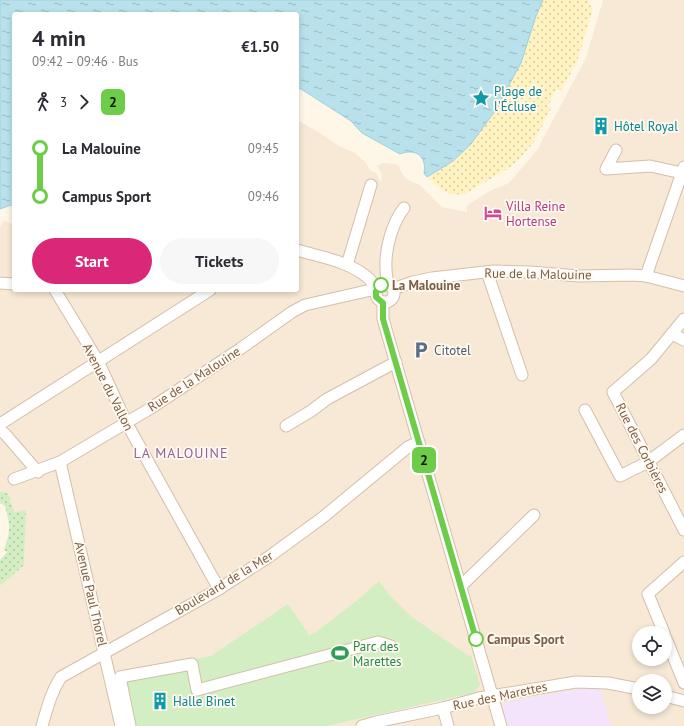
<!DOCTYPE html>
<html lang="en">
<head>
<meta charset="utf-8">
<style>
	:root { --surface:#fff; --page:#f7f7f7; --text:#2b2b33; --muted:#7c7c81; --accent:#db2777 }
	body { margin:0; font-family:"PT Sans",sans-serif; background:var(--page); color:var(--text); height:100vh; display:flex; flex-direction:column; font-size:15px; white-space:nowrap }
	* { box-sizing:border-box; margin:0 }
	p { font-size:13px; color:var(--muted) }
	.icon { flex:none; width:22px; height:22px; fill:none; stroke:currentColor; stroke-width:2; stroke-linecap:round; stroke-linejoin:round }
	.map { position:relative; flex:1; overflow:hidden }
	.side { position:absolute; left:12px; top:12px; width:287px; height:280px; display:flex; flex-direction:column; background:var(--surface); border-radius:4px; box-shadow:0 2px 6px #0003 }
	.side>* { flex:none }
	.badge { padding:0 8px; border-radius:6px; font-size:14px; line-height:26px }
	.fabs { position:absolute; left:632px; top:626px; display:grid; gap:8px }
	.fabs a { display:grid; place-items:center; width:40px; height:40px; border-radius:50%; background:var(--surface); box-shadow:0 2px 6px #0003; font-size:20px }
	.map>.badge { position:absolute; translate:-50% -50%; box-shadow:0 0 0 2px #fff }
	.legs { display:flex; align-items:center; gap:6px; height:44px; padding:0 20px; font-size:13px }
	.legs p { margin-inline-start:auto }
	.summary { display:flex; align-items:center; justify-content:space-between; height:68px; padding:0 20px }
	h1 { font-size:22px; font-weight:800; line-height:30px }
	.button { display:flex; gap:8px; margin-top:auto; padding:8px 20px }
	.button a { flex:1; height:46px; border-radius:24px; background:var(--accent); color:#fff; font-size:16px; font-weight:800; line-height:46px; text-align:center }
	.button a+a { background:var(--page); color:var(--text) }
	ul { padding:0 20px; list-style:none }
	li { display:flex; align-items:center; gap:14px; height:48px; font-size:15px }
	li i { display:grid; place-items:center; width:6px; height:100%; margin:0 5px; background:currentColor }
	li i::after { content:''; width:10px; height:10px; margin:-5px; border:3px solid; border-radius:50%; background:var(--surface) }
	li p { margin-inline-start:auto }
	li:first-child i { background:linear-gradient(#0000 50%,currentColor 0) }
	li:last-child i { background:linear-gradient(currentColor 50%,#0000 0) }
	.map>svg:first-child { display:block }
	.residential { fill:#f7e9d5; fill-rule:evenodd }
	.education { fill:#f4e4fb }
	.grass { fill:url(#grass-dots) }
	.sand { fill:url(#sand-dots) }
	.pitch { fill:#d3eec3 }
	.water { fill:url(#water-ripples); stroke:#9ed1de }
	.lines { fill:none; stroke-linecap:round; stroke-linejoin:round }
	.minor-casing { stroke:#d3bfab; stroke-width:13 }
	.minor { stroke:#fff; stroke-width:11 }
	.line-1-casing { stroke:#fff; stroke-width:9 }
	.line-1 { stroke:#6dcd48; stroke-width:6 }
	.stop-1-dot { fill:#fff; stroke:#6dcd48; stroke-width:2 }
	.labels { text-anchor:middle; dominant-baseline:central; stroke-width:3.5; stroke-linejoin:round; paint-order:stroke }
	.culture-label { font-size:13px; fill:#0d838f; stroke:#fffaf0; text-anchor:start }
	.hotel-label { font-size:13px; fill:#b23c85; stroke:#fffaf0; text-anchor:start }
	.street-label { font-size:13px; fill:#7c5d48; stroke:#fffaf0 }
	.stop-label { font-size:13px; font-weight:bold; fill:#7c5d48; stroke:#fffaf0; text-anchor:start }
	.service-label { font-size:13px; fill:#4e5e75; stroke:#fffaf0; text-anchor:start }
	.leisure-label { font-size:13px; fill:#27864d; stroke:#fffaf0; text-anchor:start }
	.neighbourhood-label { font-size:14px; letter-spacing:1px; fill:#8e649f; stroke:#fffaf0 }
</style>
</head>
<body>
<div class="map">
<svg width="684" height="726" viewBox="0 0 684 726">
	<defs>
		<pattern id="grass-dots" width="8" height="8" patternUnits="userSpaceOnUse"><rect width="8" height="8" fill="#d3eec3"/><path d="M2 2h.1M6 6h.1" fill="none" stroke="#b0c4a0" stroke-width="1.8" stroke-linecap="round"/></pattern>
		<pattern id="sand-dots" width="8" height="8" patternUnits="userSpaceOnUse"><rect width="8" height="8" fill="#fff4c1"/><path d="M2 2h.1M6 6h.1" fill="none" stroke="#d3c99f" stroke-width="1.8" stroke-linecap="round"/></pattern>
		<pattern id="water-ripples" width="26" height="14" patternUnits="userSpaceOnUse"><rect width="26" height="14" fill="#b9e1eb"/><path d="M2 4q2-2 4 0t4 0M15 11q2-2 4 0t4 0" fill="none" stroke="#9bbac0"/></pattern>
	</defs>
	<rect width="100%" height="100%" fill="#fef7e7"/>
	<!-- residential -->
	<path class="residential" d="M603,0H684V726H0V586L24,565L26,510L14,512L8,493L0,492V227L4,220L7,222L14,225V290H297V120L320,133L339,146L355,153L365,162L371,171L376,173L381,182L382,174L377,166L383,163L395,164L399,166L400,170L406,179L420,185L442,207L467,212V206L478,198L492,190L509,183L537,150L586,58ZM639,633H665V659H639ZM639,681H665V707H639Z"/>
	<!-- education -->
	<polygon class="education" points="585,688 600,688 611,726 508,726 502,709 505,702"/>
	<!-- grass -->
	<path class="grass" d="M0,492L8,493L14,512L26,510L24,565L0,586V560L7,552L4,550C11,530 10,525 5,506L0,503Z"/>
	<!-- sand -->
	<path class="sand" d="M85,0H589V4L593,9L577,62L561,91L556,89L548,106L551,108L533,143L521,157L509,168L465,194C446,197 436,187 424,173C427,156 416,148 400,154L362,133L351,121L335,110L297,14Z"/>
	<!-- pitch -->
	<polygon class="pitch" points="379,581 391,597 413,618 469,656 471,655 480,685 475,691 477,692 326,726 128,726 116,674 211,656 288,604 309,635 316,632 360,598"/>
	<!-- water -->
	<path class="water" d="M0,0H543L536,16L521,63L495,111L471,144L453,161L427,177L424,173C427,156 416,148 400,154L362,133L351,121L301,89L297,88V14H14V207L11,205L0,209Z"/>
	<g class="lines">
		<!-- minor casing -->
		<g class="minor-casing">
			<g id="minor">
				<polyline points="616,150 606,169 650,166 682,173"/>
				<path d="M297,250C320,257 348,261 367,277C371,280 373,285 378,288"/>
				<polyline points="347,265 371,185"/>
				<polyline points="487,272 522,375"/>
				<polyline points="646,276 684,167"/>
				<polyline points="0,283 14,284"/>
				<circle cx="385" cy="293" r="9"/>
				<path d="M388,284C387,279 386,274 386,268C385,249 392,223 404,208"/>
				<polyline points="393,289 413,282 432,278 494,271 530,272 579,276 632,275 646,276 684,286"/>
				<polyline points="55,290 98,361 126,422 219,589"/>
				<polyline points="383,303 383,319 501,726"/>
				<polyline points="684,319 651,359 613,392 684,530"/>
				<polyline points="672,334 684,340"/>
				<polyline points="585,410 620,476 648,462 684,435"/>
				<polyline points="0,424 210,290"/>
				<polyline points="286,426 311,411 327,399 396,362"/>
				<polyline points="0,430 5,434 38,472"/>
				<polyline points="60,462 121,726"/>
				<polyline points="14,479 60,462 151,408 240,349 292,312 305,305 371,290 376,291"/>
				<polyline points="461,586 534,515"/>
				<polyline points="664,633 648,594 684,562"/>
				<polyline points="665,636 684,683"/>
				<polyline points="665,696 684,701"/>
				<polyline points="443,708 448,726"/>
				<path d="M42,726C47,709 51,692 61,677L219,589L270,556L322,518L408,447L419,442"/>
				<polyline points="130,726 120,677 192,664 197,690 378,642 391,646"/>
				<polyline points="362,726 376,722 443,708 479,698 576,682 608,683 639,689"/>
			</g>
		</g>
		<!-- minor -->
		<use href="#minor" class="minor"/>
	</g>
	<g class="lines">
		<!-- line-1 casing -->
		<g class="line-1-casing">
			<polyline id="line-1" points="381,285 376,291 376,297 383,303 383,319 476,639"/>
		</g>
		<!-- line-1 -->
		<use href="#line-1" class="line-1"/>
	</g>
	<!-- icons -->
	<defs>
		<g id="sight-bare" transform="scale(1.38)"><path d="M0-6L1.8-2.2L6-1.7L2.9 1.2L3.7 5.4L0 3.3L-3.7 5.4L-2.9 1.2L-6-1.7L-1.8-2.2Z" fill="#0f9aa8" stroke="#fffaf0" stroke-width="2.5" paint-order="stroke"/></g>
		<g id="building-bare" transform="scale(1.38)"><path d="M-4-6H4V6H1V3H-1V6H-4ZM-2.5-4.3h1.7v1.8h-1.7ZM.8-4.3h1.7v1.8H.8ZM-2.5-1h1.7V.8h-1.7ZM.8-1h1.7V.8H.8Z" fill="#0f9aa8" stroke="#fffaf0" stroke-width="2.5" paint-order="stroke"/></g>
		<g id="hotel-bare" transform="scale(1.38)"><path d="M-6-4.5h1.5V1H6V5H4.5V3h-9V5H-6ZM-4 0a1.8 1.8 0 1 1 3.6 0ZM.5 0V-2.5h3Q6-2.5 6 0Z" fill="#d1479c" stroke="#fffaf0" stroke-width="2.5" paint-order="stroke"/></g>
		<g id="parking-bare" transform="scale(1.38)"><path d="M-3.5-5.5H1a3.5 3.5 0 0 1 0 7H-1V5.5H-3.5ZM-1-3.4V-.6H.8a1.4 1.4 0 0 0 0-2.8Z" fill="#5c6f8a" stroke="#fffaf0" stroke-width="2.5" paint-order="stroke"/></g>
		<g id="stadium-bare" transform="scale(1.38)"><path d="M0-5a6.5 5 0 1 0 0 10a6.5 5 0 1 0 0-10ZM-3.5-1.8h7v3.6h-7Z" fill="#2e9e5b" stroke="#fffaf0" stroke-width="2.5" paint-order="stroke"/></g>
	</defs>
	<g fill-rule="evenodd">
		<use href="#sight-bare" x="481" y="98"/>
		<use href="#building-bare" x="601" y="126"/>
		<use href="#hotel-bare" x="493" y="213"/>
		<use href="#parking-bare" x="421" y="350"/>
		<use href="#stadium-bare" x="340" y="653"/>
		<use href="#building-bare" x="160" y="701"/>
	</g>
	<!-- markers -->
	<g class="stop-1-dot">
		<circle cx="381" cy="285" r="7"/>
		<circle cx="476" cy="639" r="7"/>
	</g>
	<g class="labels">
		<!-- culture labels -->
		<g class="culture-label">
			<text x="494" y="91">Plage de<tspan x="494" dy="15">l'Écluse</tspan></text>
			<text x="614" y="126">Hôtel Royal</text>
			<text x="173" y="701">Halle Binet</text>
		</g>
		<!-- hotel labels -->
		<g class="hotel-label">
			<text x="506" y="206">Villa Reine<tspan x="506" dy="15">Hortense</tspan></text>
		</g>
		<!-- street labels -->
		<g class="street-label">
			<text transform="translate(538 274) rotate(1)">Rue de la Malouine</text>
			<text transform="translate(194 379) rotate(-33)">Rue de la Malouine</text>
			<text transform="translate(108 387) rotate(63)">Avenue du Vallon</text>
			<text transform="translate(642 448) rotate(63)">Rue des Corbières</text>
			<text transform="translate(224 583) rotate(-31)">Boulevard de la Mer</text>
			<text transform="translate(91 594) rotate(77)">Avenue Paul Thorel</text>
			<text transform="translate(500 696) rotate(-12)">Rue des Marettes</text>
		</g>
		<!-- stop labels -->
		<g class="stop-label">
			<text x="392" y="285">La Malouine</text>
			<text x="487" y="639">Campus Sport</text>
		</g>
		<!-- service labels -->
		<g class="service-label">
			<text x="434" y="350">Citotel</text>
		</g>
		<!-- leisure labels -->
		<g class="leisure-label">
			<text x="353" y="646">Parc des<tspan x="353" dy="15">Marettes</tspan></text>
		</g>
		<!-- neighbourhood labels -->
		<g class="neighbourhood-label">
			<text x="181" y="453">LA MALOUINE</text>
		</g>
	</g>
</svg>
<div class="fabs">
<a><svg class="icon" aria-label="locate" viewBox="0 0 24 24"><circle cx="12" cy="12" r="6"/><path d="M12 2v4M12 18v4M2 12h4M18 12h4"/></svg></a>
<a><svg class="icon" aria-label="layers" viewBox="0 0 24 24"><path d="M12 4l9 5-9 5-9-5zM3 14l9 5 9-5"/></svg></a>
</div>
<b class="badge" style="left:424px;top:460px;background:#6dcd48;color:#111">2</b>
<section class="side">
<div class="summary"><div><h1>4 min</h1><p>09:42 – 09:46 · Bus</p></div><b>€1.50</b></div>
<div class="legs"><svg class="icon" aria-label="walk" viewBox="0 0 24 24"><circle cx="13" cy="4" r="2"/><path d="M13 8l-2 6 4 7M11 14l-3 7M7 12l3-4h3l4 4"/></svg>3<svg class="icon" aria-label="forward" viewBox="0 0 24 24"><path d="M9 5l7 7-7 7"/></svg><b class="badge" style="background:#6dcd48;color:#111">2</b></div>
<ul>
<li><i style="color:#6dcd48"></i><b>La Malouine</b><p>09:45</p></li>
<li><i style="color:#6dcd48"></i><b>Campus Sport</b><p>09:46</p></li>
</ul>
<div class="button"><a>Start</a><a>Tickets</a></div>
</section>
</div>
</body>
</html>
